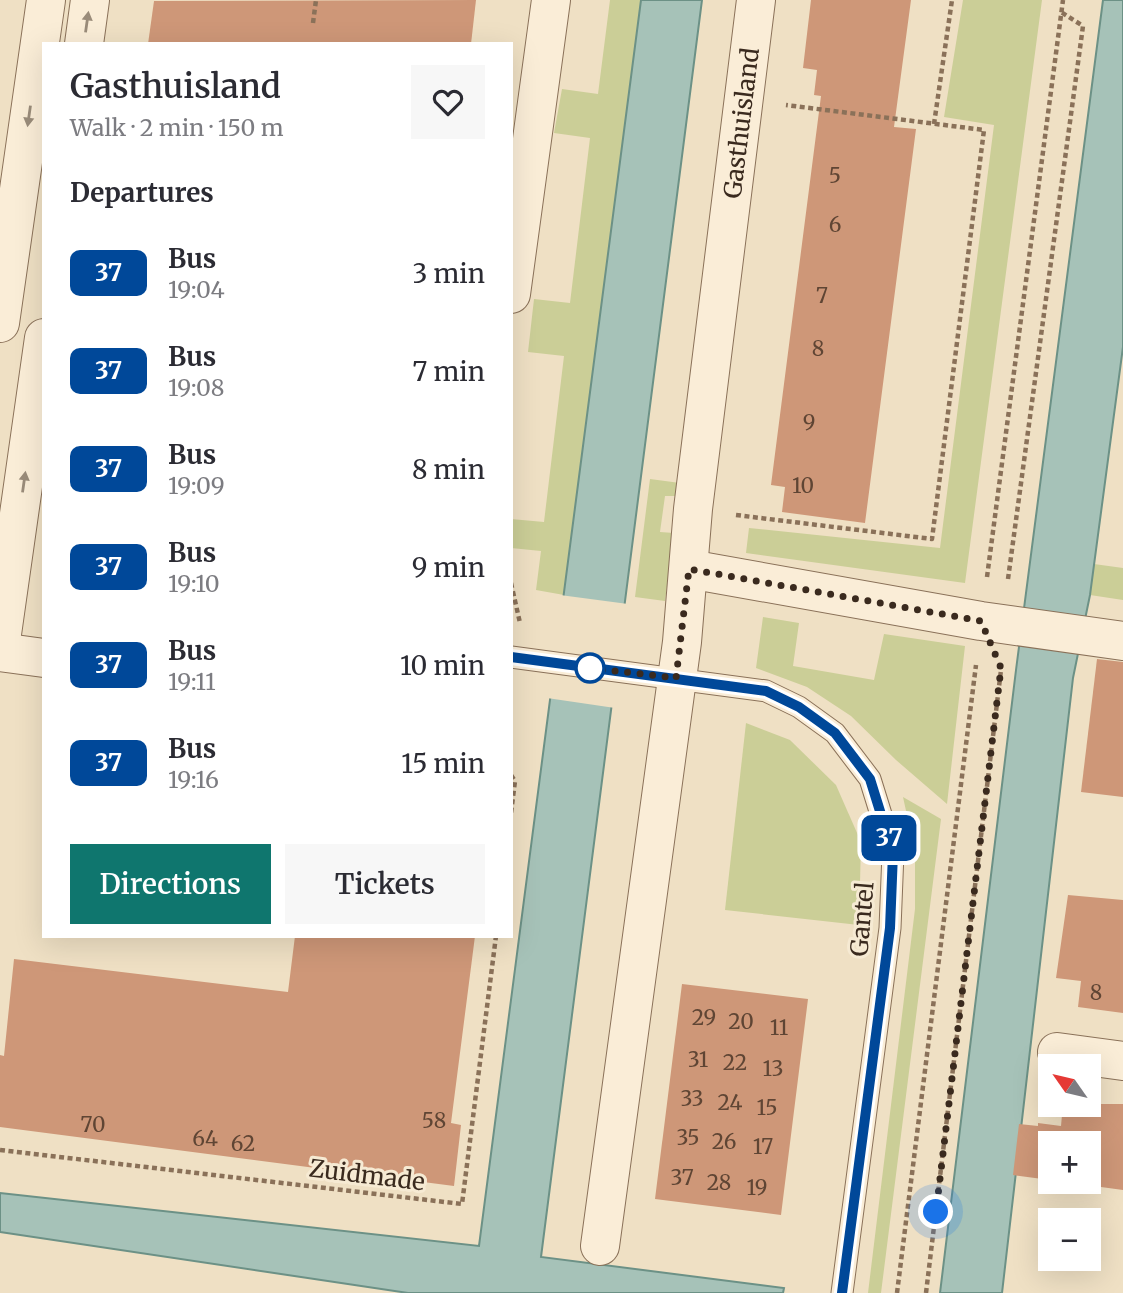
<!DOCTYPE html>
<html lang="en">
<head>
<meta charset="utf-8">
<style>
	:root { --surface:#fff; --page:#f7f7f7; --text:#2b2b33; --muted:#7c7c81; --accent:#0f766e }
	body { margin:0; font-family:Merriweather,serif; background:var(--page); color:var(--text); height:100vh; display:flex; flex-direction:column; font-size:26px; white-space:nowrap }
	* { box-sizing:border-box; margin:0 }
	p { font-size:23px; color:var(--muted) }
	.icon { flex:none; width:38px; height:38px; fill:none; stroke:currentColor; stroke-width:2; stroke-linecap:round; stroke-linejoin:round }
	.map { position:relative; flex:1; overflow:hidden }
	.details { position:absolute; left:42px; top:42px; width:471px; height:896px; display:flex; flex-direction:column; background:var(--surface); border-radius:0px; box-shadow:0 7px 28px #0002 }
	.details>* { flex:none }
	.badge { padding:0 14px; border-radius:10px; font-size:24px; line-height:46px }
	.needle { width:46px; rotate:304deg }
	.fabs { position:absolute; left:1038px; top:1054px; display:grid; gap:14px }
	.fabs a { display:grid; place-items:center; width:63px; height:63px; border-radius:0px; background:var(--surface); box-shadow:0 7px 28px #0002; font-size:35px }
	.you { position:absolute; width:35px; height:35px; margin:-18px; border:5px solid #fff; border-radius:50%; background:#1a73e8; box-shadow:0 0 0 10px #1a73e833 }
	.map>.badge { position:absolute; translate:-50% -50%; box-shadow:0 0 0 4px #fff }
	h2 { padding:0 28px; font-size:26px; line-height:63px }
	.round { display:grid; place-items:center; flex:none; width:74px; height:74px; border-radius:0px; background:var(--page) }
	.headline { display:flex; align-items:center; justify-content:space-between; height:119px; padding:0 28px }
	h1 { font-size:33px; font-weight:600; line-height:52px }
	.action { display:flex; gap:14px; margin-top:auto; padding:14px 28px }
	.action a { flex:1; height:80px; border-radius:0px; background:var(--accent); color:#fff; font-size:28px; font-weight:600; line-height:80px; text-align:center }
	.action a+a { background:var(--page); color:var(--text) }
	ul { padding:0; list-style:none }
	li { display:flex; align-items:center; gap:21px; height:98px; padding:0 28px }
	li div { flex:1 }
	li b { display:block; font-size:26px }
	li em { font-style:normal }
	li .badge { min-width:77px; font-weight:700; text-align:center }
	.map>svg:first-child { display:block }
	.green { fill:#cbce97 }
	.water { fill:#a6c2b8; stroke:#6c9186; stroke-width:2 }
	.pier { fill:#efe0c4 }
	.building { fill:#ce9778 }
	.lines { fill:none; stroke-linecap:round; stroke-linejoin:round }
	.lane-casing { stroke:#8a7159; stroke-width:23 }
	.street-casing { stroke:#8a7159; stroke-width:40 }
	.path { stroke:#8a7159; stroke-width:4.5; stroke-dasharray:5 3.5; stroke-linecap:butt }
	.lane { stroke:#faedd7; stroke-width:21 }
	.street { stroke:#faedd7; stroke-width:38 }
	.oneway { fill:#9a8c7a }
	.line-casing { stroke:#fff; stroke-width:16 }
	.line { stroke:#004899; stroke-width:10 }
	.walk { stroke:#3a2a1e; stroke-width:7; stroke-dasharray:0 12.6 }
	.stop-dot { fill:#fff; stroke:#004899; stroke-width:3.5 }
	.labels { text-anchor:middle; dominant-baseline:central; stroke-width:6; stroke-linejoin:round; paint-order:stroke }
	.number-label { font-size:21px; fill:#5f4534 }
	.street-label { font-size:24px; fill:#3a2a1e; stroke:#f6ead3 }
</style>
</head>
<body>
<div class="map">
<svg width="1123" height="1293" viewBox="0 0 1123 1293">
	<rect width="100%" height="100%" fill="#efe0c4"/>
	<!-- green -->
	<g class="green">
		<polygon points="610,0 641,0 564,595 536,590 541,551 511,548 511,519 544,522 564,356 528,352 534,299 570,303 590,138 554,133 562,89 598,94"/>
		<polygon points="963,0 1042,0 965,583 746,553 749,528 940,548 994,125 944,117"/>
		<polygon points="650,479 680,483 677,496 665,496 660,532 674,533 665,601 635,597"/>
		<polygon points="1094,564 1123,568 1123,600 1090,595"/>
		<polygon points="763,617 799,623 793,666 874,680 884,634 965,646 947,804 896,760 851,716 807,687 756,668"/>
		<polygon points="746,723 790,740 836,785 861,842 859,925 725,910"/>
		<polygon points="903,797 941,819 881,1293 868,1293 915,909 915,852"/>
	</g>
	<!-- water -->
	<g class="water">
		<polygon points="641,0 702,0 541,1257 784,1288 783,1293 408,1293 0,1232 0,1193 479,1246"/>
		<polygon points="1103,0 1123,0 1123,347 1090,595 1073,678 1002,1293 940,1293 1016,670"/>
	</g>
	<!-- pier -->
	<polygon class="pier" points="560,595 628,604 615,708 547,698"/>
	<!-- building -->
	<g class="building">
		<polygon points="476,0 471,44 148,44 154,1"/>
		<polygon points="811,0 911,0 894,127 916,129 865,523 782,512 785,487 771,485 821,96 814,95 817,70 803,68"/>
		<polygon points="1097,659 1123,662 1123,797 1081,792"/>
		<polygon points="1068,895 1123,900 1123,1013 1078,1007 1081,981 1056,978"/>
		<polygon points="295,936 475,936 451,1123 461,1125 454,1186 0,1127 0,1055 4,1056 14,959 288,992"/>
		<polygon points="682,984 808,999 781,1215 655,1199"/>
		<polygon points="1063,1104 1123,1104 1123,1190 1057,1181 1088,1181 1088,1143 1050,1143 1050,1180 1013,1175 1019,1124 1038,1126 1038,1123 1061,1126"/>
	</g>
	<g class="lines">
		<!-- lane casing -->
		<g class="lane-casing">
			<polyline id="lane" points="511,657 766,691 799,707 835,733 870,779 893,853 890,928 842,1293"/>
		</g>
		<!-- street casing -->
		<g class="street-casing">
			<g id="street">
				<polyline points="84,44 90,0"/>
				<polyline points="511,294 551,0"/>
				<polyline points="0,323 46,0"/>
				<polyline points="689,569 981,621 1123,641"/>
				<polyline points="0,648 44,338"/>
				<polyline points="0,652 44,658"/>
				<polyline points="1057,1052 1123,1061"/>
				<path id="s1" d="M600,1246L682,642L693,509L756,0"/>
			</g>
		</g>
		<!-- path -->
		<g class="path">
			<polyline points="313,23 316,0"/>
			<polyline points="934,124 952,0"/>
			<polyline points="736,515 932,539 984,130 786,105"/>
			<polyline points="987,577 1063,0"/>
			<polyline points="1008,579 1083,26 1061,12"/>
			<polyline points="511,583 520,623"/>
			<polyline points="511,775 515,781 511,813"/>
			<polyline points="0,1150 462,1204 496,936"/>
			<polyline points="897,1293 976,665"/>
			<polyline points="926,1293 1001,670"/>
		</g>
		<!-- lane -->
		<use href="#lane" class="lane"/>
		<!-- street -->
		<use href="#street" class="street"/>
	</g>
	<!-- one-way arrows -->
	<defs><path id="oneway-solid" d="M-6-.8H1V-3.2L6.5 0L1 3.2V.8H-6Z" transform="scale(1.75)"/></defs>
	<g class="oneway">
		<use href="#oneway-solid" transform="translate(87 22) rotate(-82)"/>
		<use href="#oneway-solid" transform="translate(29 116) rotate(98)"/>
		<use href="#oneway-solid" transform="translate(24 482) rotate(-82)"/>
	</g>
	<g class="lines">
		<!-- line casing -->
		<g class="line-casing">
			<polyline id="line" points="511,657 766,691 799,707 835,733 870,779 893,853 890,928 842,1293"/>
		</g>
		<!-- line -->
		<use href="#line" class="line"/>
		<!-- walk -->
		<polyline class="walk" points="590,668 676,678 689,569 981,621 1001,668 936,1212"/>
	</g>
	<!-- markers -->
	<circle class="stop-dot" cx="590" cy="668" r="14"/>
	<g class="labels">
		<!-- number labels -->
		<g class="number-label">
			<text x="835" y="175">5</text>
			<text x="835" y="224">6</text>
			<text x="822" y="295">7</text>
			<text x="818" y="348">8</text>
			<text x="809" y="422">9</text>
			<text x="803" y="485">10</text>
			<text x="1096" y="992">8</text>
			<text x="704" y="1017">29</text>
			<text x="741" y="1021">20</text>
			<text x="779" y="1027">11</text>
			<text x="698" y="1059">31</text>
			<text x="735" y="1062">22</text>
			<text x="773" y="1068">13</text>
			<text x="692" y="1098">33</text>
			<text x="730" y="1102">24</text>
			<text x="767" y="1107">15</text>
			<text x="434" y="1120">58</text>
			<text x="93" y="1124">70</text>
			<text x="688" y="1137">35</text>
			<text x="205" y="1138">64</text>
			<text x="724" y="1141">26</text>
			<text x="243" y="1143">62</text>
			<text x="763" y="1146">17</text>
			<text x="682" y="1177">37</text>
			<text x="719" y="1182">28</text>
			<text x="757" y="1187">19</text>
		</g>
		<!-- street labels -->
		<g class="street-label">
			<text stroke="none"><textPath href="#s1" startOffset="1132">Gasthuisland</textPath></text>
			<text transform="translate(862 919) rotate(-85)">Gantel</text>
			<text transform="translate(367 1175) rotate(7)">Zuidmade</text>
		</g>
	</g>
</svg>
<div class="fabs">
<a><svg class="needle" viewBox="-14 -14 28 28"><path d="M0-13l5 13h-10z" fill="#e53935"/><path d="M0 13l5-13h-10z" fill="#7c7c81"/></svg></a>
<a>+</a>
<a>−</a>
</div>
<div class="you" style="left:936px;top:1212px"></div>
<b class="badge" style="left:889px;top:838px;background:#004899;color:#fff">37</b>
<section class="details">
<div class="headline"><div><h1>Gasthuisland</h1><p>Walk · 2 min · 150 m</p></div><a class="round"><svg class="icon" aria-label="heart" viewBox="0 0 24 24"><path d="M12 20l-8-8c-3-5 5-10 8-4 3-6 11-1 8 4z"/></svg></a></div>
<h2>Departures</h2>
<ul>
<li><span class="badge" style="background:#004899;color:#fff">37</span><div><b>Bus</b><p>19:04</p></div><em>3 min</em></li>
<li><span class="badge" style="background:#004899;color:#fff">37</span><div><b>Bus</b><p>19:08</p></div><em>7 min</em></li>
<li><span class="badge" style="background:#004899;color:#fff">37</span><div><b>Bus</b><p>19:09</p></div><em>8 min</em></li>
<li><span class="badge" style="background:#004899;color:#fff">37</span><div><b>Bus</b><p>19:10</p></div><em>9 min</em></li>
<li><span class="badge" style="background:#004899;color:#fff">37</span><div><b>Bus</b><p>19:11</p></div><em>10 min</em></li>
<li><span class="badge" style="background:#004899;color:#fff">37</span><div><b>Bus</b><p>19:16</p></div><em>15 min</em></li>
</ul>
<div class="action"><a>Directions</a><a>Tickets</a></div>
</section>
</div>
</body>
</html>
